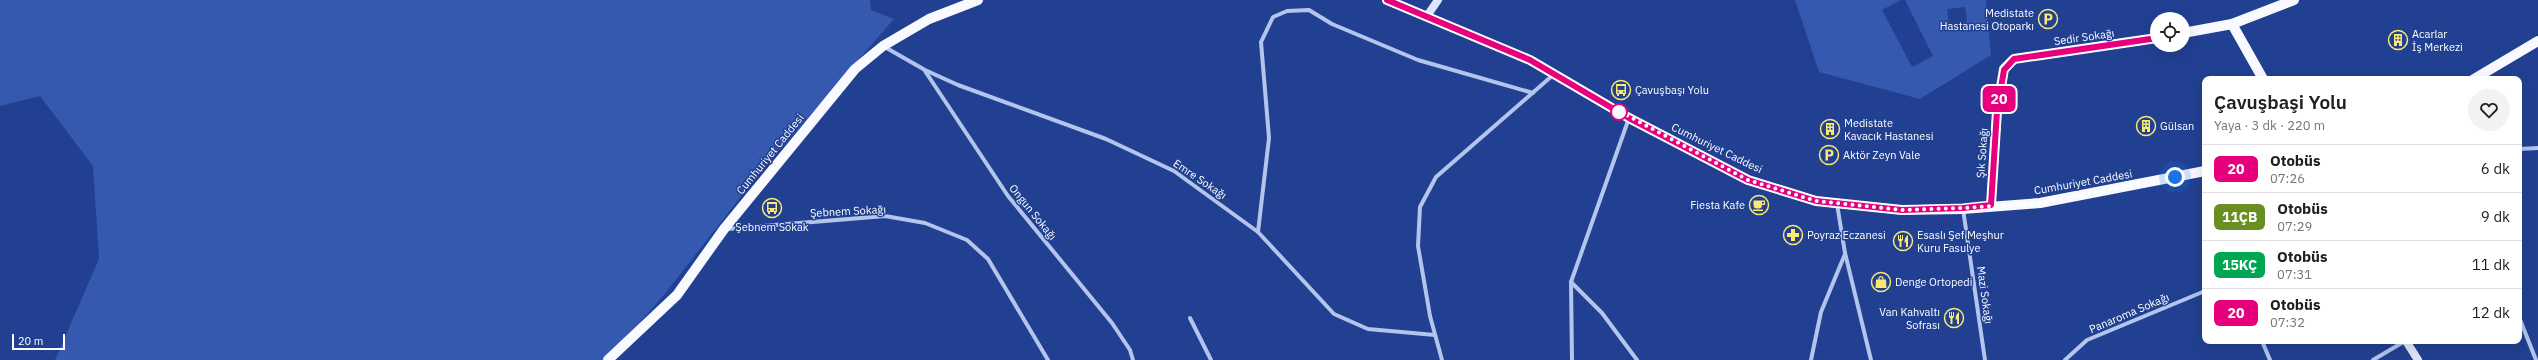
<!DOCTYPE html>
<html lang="tr">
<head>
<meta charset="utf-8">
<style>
	:root { --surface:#fff; --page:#f2f2f2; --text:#202124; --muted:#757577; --line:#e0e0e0 }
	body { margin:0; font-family:"IBM Plex Sans",sans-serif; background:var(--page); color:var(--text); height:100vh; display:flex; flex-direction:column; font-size:15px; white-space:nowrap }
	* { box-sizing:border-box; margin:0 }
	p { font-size:13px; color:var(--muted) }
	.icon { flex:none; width:22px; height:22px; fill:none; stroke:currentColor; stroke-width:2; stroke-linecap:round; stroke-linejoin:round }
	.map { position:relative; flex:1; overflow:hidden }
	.details { position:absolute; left:2202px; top:76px; width:320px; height:268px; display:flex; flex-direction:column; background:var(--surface); border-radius:8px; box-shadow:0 4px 16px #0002 }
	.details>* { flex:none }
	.badge { padding:0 8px; border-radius:6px; font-size:14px; line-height:26px }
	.buttons { position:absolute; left:2150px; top:12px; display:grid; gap:8px }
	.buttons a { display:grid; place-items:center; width:40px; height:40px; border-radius:50%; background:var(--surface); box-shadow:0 4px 16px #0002; font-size:20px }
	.scale { position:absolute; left:12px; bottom:10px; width:53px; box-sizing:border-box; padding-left:4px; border:2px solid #fff; border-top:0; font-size:11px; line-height:14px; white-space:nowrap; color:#fff; -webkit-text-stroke:3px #214091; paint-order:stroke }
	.you { position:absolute; width:20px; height:20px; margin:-10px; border:3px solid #fff; border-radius:50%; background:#1a73e8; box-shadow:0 0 0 6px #1a73e833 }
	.map>.badge { position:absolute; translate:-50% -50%; box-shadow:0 0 0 2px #fff }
	.round { display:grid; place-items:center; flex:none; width:42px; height:42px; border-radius:21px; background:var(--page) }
	.overview { display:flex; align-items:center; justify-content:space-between; height:68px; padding:0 12px }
	h1 { font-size:19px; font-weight:600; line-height:30px }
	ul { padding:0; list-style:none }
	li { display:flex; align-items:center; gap:12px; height:48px; padding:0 12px; border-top:1px solid var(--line) }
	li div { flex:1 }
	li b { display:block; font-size:15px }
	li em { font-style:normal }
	li .badge { min-width:44px; font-weight:700; text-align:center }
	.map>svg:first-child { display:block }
	.green { fill:#3559ae; fill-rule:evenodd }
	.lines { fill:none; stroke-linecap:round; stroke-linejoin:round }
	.street { stroke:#b3c4ed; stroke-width:4 }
	.secondary { stroke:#dfe6fa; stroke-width:8 }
	.primary { stroke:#f9faff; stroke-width:10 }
	.line-casing { stroke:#fff; stroke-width:9 }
	.line { stroke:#e6007e; stroke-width:6 }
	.walk { stroke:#fff; stroke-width:4; stroke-dasharray:0 7.2 }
	.stop-dot { fill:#fff; stroke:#e6007e; stroke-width:2 }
	.labels { text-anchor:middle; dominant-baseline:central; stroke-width:3; stroke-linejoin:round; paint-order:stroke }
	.poi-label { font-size:11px; fill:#fff; stroke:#214091; text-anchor:start }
	.street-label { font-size:11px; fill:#fff; stroke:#214091 }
</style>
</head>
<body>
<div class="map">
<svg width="2538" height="360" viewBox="0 0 2538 360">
	<rect width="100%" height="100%" fill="#214091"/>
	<!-- green -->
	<g class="green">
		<polygon points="0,0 870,0 871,10 894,19 757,176 664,295 606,360 55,360 99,259 93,166 40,96 0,106"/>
		<path d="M1795,0H1901L1882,10L1912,67L1933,56L1905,0H1986L1991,55L1920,99L1819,72ZM1965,7L1967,22L1949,25L1947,9Z"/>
	</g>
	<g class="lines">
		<!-- street -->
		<g class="street">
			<polyline points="883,46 925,70 958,85 1106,139 1174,171 1258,232 1334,314 1368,329 1435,335"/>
			<polyline points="925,71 1008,196 1112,323 1130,350 1133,360"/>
			<polyline points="2519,149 2538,148"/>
			<polyline points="1837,204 1845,253 1871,360"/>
			<polyline points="1963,209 1985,360"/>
			<polyline points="727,229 885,216 925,223 967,240 988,259 1048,360"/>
			<polyline points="1258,232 1269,138 1261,42 1273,17 1287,11 1309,10 1332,24 1418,60 1533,93"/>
			<polyline points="1571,282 1602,313 1637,360"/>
			<polyline points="2519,317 2536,360"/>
			<polyline points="1190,318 1211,360"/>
			<polyline points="2262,341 2270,360"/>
			<polyline points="1442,360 1430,316 1418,246 1420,207 1436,177 1553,75"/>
			<polyline points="1572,360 1571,282 1629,118"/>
			<polyline points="1811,360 1821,312 1845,254"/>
			<polyline points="2065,360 2087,340 2205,291"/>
			<polyline points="2373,360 2405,341"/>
		</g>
		<!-- secondary -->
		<g class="secondary">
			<polyline points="1427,16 1438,0"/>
			<polyline points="2406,341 2418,360"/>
		</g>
		<!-- primary -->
		<g class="primary">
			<polyline points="1387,0 1530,60 1629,118 1748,180 1816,201 1902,210 1963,209 2040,203 2205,171"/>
			<polyline points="2232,24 2263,79"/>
			<polyline points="2183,33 2232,24 2294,0"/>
			<polyline points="2474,79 2538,41"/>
			<polyline points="1991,205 1997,111 2004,69 2014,59 2157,38"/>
			<polyline points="608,360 677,295 724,229 855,69 883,46 929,19 978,0"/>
		</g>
	</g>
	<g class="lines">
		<!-- line casing -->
		<g class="line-casing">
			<polyline id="line" points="1387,0 1530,60 1629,118 1748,180 1816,201 1902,210 1963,208 1991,205 1997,111 2004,70 2014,59 2157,38"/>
		</g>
		<!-- line -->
		<use href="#line" class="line"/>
		<!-- walk -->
		<polyline class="walk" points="1619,112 1617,110 1748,180 1816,201 1902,210 1963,208 2040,203 2175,177"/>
	</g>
	<!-- icons -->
	<defs>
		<g id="parking-ring" transform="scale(1)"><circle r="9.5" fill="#214091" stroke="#f9e874" stroke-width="1.5"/><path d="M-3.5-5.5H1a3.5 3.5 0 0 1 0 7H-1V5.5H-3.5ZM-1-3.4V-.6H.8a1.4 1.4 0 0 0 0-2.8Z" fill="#f9e874"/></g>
		<g id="building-ring" transform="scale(1)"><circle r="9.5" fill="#214091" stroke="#f9e874" stroke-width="1.5"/><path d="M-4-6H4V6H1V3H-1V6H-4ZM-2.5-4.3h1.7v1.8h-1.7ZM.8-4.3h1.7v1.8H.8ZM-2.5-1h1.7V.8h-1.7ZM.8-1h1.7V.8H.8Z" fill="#f9e874"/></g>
		<g id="bus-ring" transform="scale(1)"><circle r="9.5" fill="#214091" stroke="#f9e874" stroke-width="1.5"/><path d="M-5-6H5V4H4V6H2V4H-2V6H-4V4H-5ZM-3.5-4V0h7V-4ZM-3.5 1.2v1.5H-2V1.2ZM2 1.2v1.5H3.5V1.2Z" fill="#f9e874"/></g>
		<g id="cafe-ring" transform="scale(1)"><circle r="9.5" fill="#214091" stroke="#f9e874" stroke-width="1.5"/><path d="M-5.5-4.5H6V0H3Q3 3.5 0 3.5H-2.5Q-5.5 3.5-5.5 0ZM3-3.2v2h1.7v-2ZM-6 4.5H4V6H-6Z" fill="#f9e874"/></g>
		<g id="pharmacy-ring" transform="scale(1)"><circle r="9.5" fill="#214091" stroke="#f9e874" stroke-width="1.5"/><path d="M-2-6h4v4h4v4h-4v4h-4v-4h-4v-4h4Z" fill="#f9e874"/></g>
		<g id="restaurant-ring" transform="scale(1)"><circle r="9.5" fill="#214091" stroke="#f9e874" stroke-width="1.5"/><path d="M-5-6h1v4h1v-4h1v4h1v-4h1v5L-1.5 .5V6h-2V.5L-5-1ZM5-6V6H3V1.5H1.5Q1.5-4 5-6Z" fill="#f9e874"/></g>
		<g id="shop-ring" transform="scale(1)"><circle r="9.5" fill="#214091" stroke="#f9e874" stroke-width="1.5"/><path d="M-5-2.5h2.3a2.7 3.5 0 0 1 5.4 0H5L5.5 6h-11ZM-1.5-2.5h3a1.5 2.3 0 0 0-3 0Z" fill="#f9e874"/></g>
	</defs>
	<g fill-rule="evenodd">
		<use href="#parking-ring" x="2048" y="19"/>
		<use href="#building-ring" x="2398" y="40"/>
		<use href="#bus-ring" x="1621" y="90"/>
		<use href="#building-ring" x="2146" y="126"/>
		<use href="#building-ring" x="1830" y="129"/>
		<use href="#parking-ring" x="1829" y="155"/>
		<use href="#cafe-ring" x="1759" y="205"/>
		<use href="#bus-ring" x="772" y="208"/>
		<use href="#pharmacy-ring" x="1793" y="235"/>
		<use href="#restaurant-ring" x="1903" y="241"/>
		<use href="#shop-ring" x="1881" y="282"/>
		<use href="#restaurant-ring" x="1954" y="318"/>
	</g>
	<!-- markers -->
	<circle class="stop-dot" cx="1619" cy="112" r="8"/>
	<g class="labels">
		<!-- poi labels -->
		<g class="poi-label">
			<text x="2034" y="13" text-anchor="end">Medistate<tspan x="2034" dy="13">Hastanesi Otoparkı</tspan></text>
			<text x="2412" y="34">Acarlar<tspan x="2412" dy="13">İş Merkezi</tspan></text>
			<text x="1635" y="90">Çavuşbaşı Yolu</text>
			<text x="1844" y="123">Medistate<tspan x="1844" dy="13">Kavacık Hastanesi</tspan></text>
			<text x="2160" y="126">Gülsan</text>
			<text x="1843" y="155">Aktör Zeyn Vale</text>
			<text x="1745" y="205" text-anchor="end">Fiesta Kafe</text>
			<text x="772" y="227" text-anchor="middle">Şebnem Sokak</text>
			<text x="1807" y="235">Poyraz Eczanesi</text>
			<text x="1917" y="235">Esaslı Şef Meşhur<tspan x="1917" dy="13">Kuru Fasulye</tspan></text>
			<text x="1895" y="282">Denge Ortopedi</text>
			<text x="1940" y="312" text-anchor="end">Van Kahvaltı<tspan x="1940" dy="13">Sofrası</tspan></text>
		</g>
		<!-- street labels -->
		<g class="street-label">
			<text transform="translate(2084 37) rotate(-8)">Sedir Sokağı</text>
			<text transform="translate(1717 148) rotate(26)">Cumhuriyet Caddesi</text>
			<text transform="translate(1982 153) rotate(-86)">Şık Sokağı</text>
			<text transform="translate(770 154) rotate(-51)">Cumhuriyet Caddesi</text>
			<text transform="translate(1200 179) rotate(34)">Emre Sokağı</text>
			<text transform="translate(2083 182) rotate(-10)">Cumhuriyet Caddesi</text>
			<text transform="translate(848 211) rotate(-3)">Şebnem Sokağı</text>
			<text transform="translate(1033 212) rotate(51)">Ongun Sokağı</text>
			<text transform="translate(1985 295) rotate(82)">Mazi Sokağı</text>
			<text transform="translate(2129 313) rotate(-23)">Panaroma Sokağı</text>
		</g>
	</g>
</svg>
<div class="buttons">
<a><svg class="icon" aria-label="locate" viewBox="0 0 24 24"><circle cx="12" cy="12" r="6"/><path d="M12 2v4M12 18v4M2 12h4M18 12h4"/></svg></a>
</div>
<div class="scale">20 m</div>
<div class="you" style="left:2175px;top:177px"></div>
<b class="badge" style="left:1999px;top:99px;background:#e6007e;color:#fff">20</b>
<section class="details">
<div class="overview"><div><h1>Çavuşbaşi Yolu</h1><p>Yaya · 3 dk · 220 m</p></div><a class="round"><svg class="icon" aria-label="heart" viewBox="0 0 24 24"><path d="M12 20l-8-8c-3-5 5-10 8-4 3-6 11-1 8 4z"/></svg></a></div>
<ul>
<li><span class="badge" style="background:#e6007e;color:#fff">20</span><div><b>Otobüs</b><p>07:26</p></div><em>6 dk</em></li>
<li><span class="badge" style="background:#6b8e23;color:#fff">11ÇB</span><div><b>Otobüs</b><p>07:29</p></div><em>9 dk</em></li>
<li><span class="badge" style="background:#00a651;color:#fff">15KÇ</span><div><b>Otobüs</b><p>07:31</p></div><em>11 dk</em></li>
<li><span class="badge" style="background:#e6007e;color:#fff">20</span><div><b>Otobüs</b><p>07:32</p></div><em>12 dk</em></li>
</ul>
</section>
</div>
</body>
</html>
